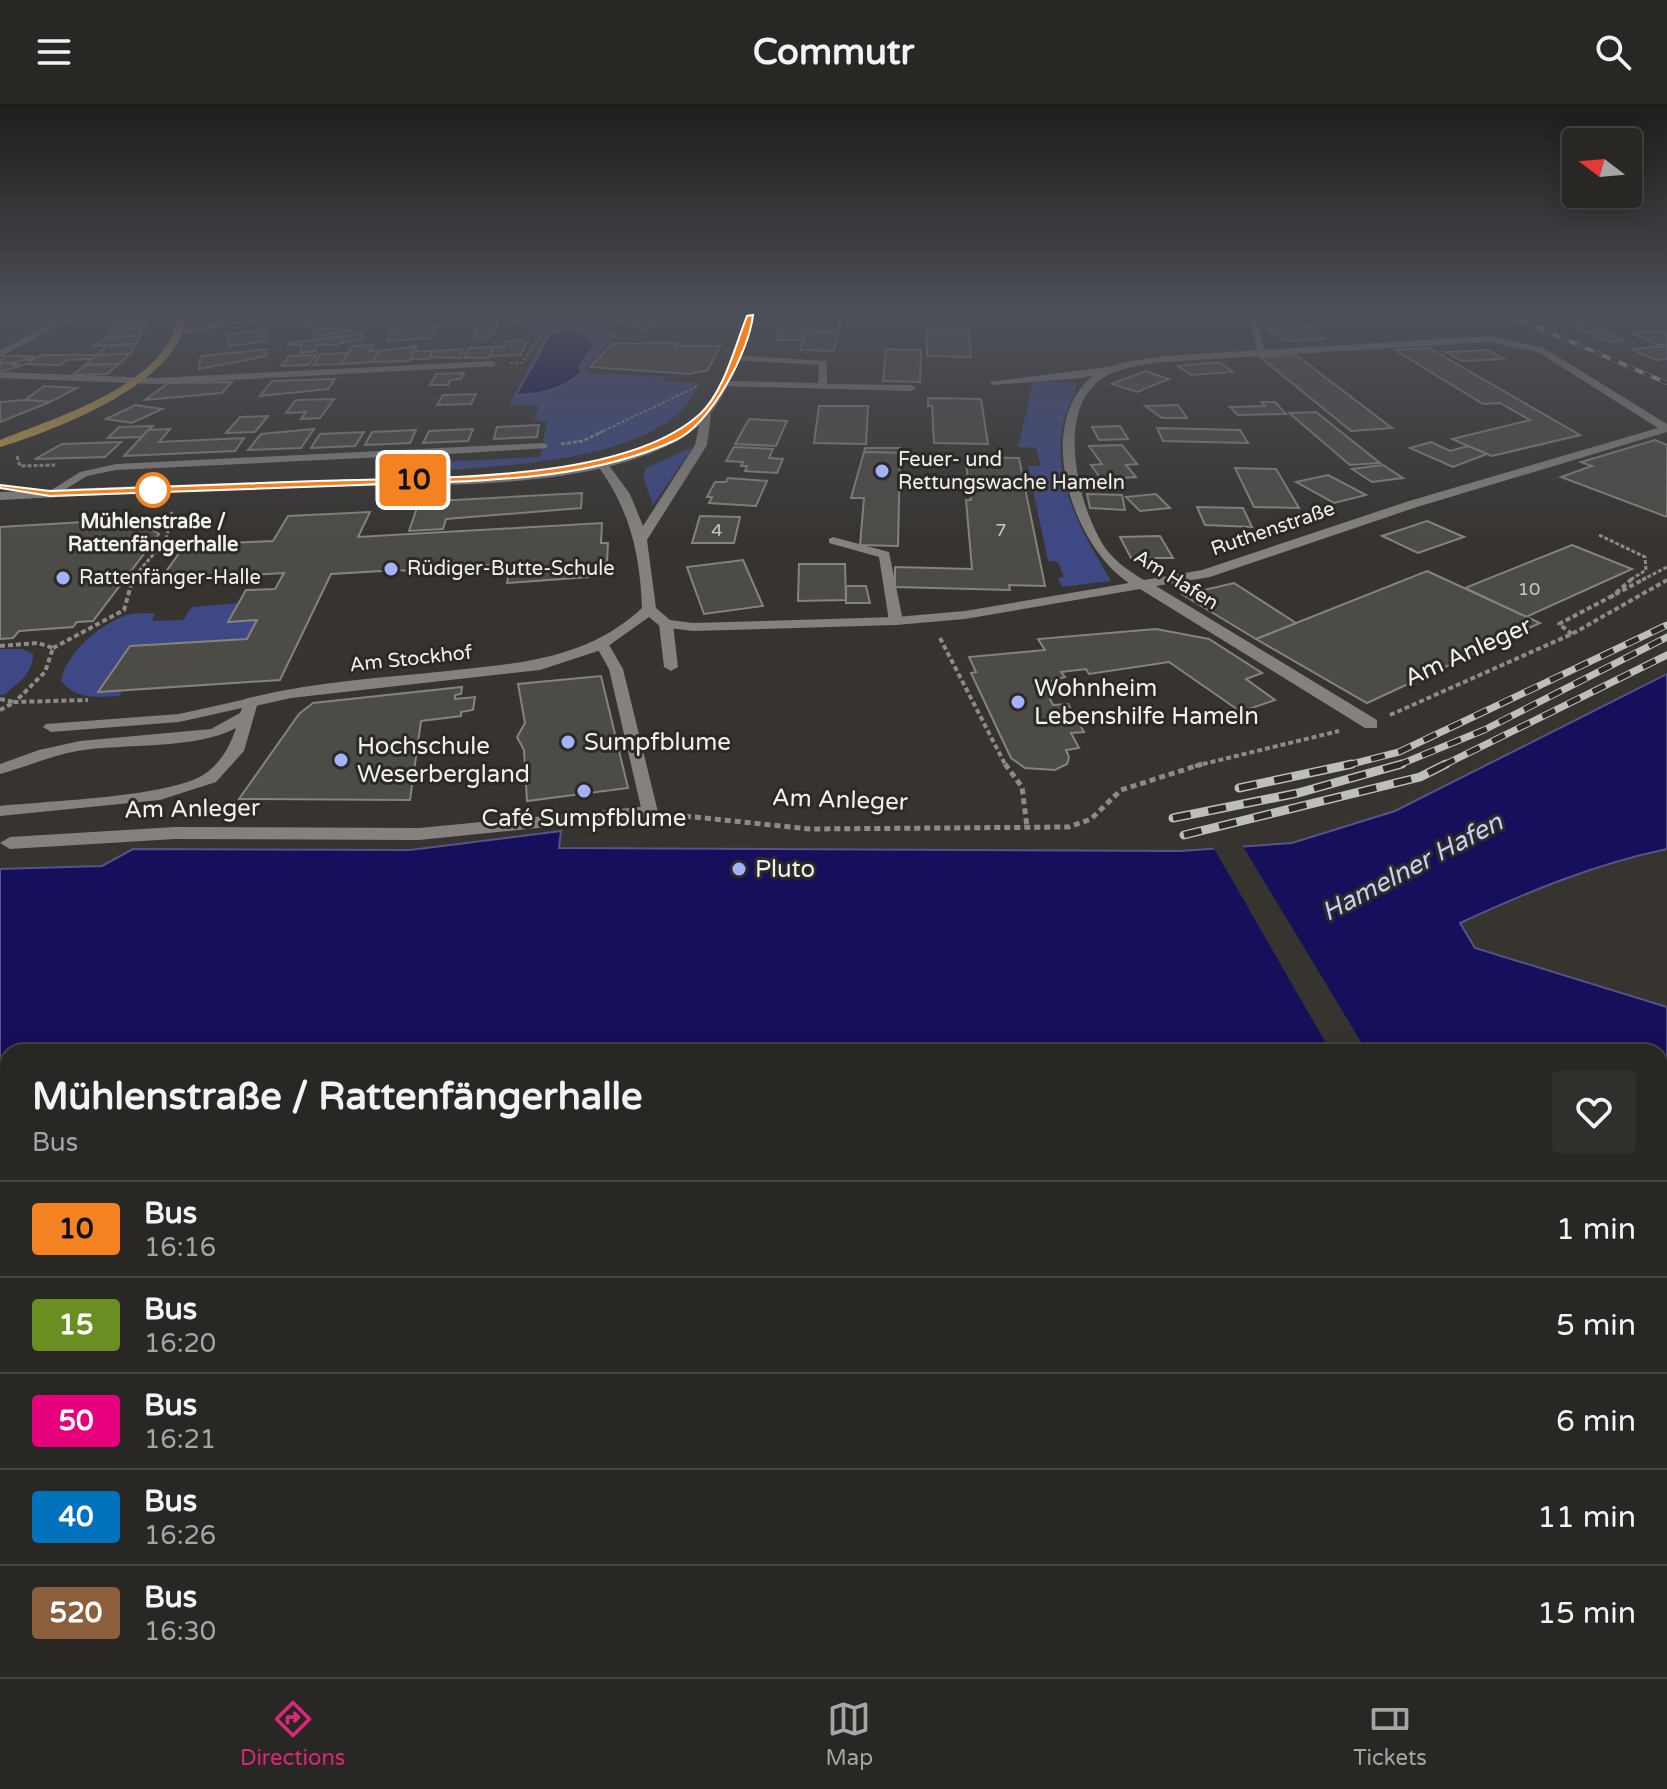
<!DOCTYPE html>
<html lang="en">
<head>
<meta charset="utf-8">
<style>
	:root { --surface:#292724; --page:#312f2c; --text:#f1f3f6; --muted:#a5a5a6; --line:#454441; --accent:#db2777 }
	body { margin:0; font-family:"Varela Round",sans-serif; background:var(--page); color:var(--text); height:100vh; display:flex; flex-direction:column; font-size:30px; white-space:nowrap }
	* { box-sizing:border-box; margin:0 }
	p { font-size:26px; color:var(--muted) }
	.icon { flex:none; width:44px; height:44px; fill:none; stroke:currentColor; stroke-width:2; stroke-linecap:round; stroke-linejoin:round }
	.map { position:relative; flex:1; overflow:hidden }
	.details { position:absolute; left:0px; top:940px; width:1668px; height:634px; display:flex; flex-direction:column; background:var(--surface); border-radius:24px 24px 0 0; box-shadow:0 4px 20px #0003,0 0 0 2px var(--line) }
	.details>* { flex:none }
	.badge { padding:0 16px; border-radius:6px; font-size:28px; line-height:52px }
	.needle { width:52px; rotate:286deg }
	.tools { position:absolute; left:1562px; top:24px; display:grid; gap:16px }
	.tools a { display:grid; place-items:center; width:80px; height:80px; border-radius:8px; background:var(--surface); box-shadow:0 4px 20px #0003,0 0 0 2px var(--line); font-size:40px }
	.map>.badge { position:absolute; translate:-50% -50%; box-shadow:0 0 0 4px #fff }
	.round { display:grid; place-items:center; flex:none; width:84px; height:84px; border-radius:8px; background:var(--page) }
	.summary { display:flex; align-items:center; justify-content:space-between; height:136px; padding:0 32px }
	h1 { font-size:38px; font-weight:700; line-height:60px }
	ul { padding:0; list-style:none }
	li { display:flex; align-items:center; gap:24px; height:96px; padding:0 32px; border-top:2px solid var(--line) }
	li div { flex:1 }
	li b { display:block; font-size:30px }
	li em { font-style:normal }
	li .badge { min-width:88px; font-weight:700; text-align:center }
	header { display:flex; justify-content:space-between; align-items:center; height:104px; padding:0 32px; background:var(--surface); font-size:36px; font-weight:700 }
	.tab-bar { display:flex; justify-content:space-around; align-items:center; height:112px; border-top:2px solid var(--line); background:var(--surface); font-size:22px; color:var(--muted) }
	.tab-bar a { display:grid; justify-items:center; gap:4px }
	.tab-bar .selected { color:var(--accent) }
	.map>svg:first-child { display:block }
	.green { fill:#3e4884 }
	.water { fill:#150f5c; stroke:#575388; stroke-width:2 }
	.pier { fill:#373430 }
	.building { fill:#4d4b46; stroke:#86837e; stroke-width:2 }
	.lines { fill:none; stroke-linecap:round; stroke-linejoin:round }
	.path-far3 { stroke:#8d8b87; stroke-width:2; stroke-dasharray:3 2; stroke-linecap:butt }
	.path-far2 { stroke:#8d8b87; stroke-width:3; stroke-dasharray:4 2; stroke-linecap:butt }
	.path-far1 { stroke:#8d8b87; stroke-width:4; stroke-dasharray:5 3; stroke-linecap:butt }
	.path { stroke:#8d8b87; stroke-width:5; stroke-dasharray:6 4; stroke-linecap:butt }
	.lane { fill:#85827d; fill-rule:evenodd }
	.street { fill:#85827d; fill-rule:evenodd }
	.secondary { fill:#85827d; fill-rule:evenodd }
	.primary { fill:#c09b4b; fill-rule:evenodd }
	.rail-far2-casing { stroke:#bfbeba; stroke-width:4 }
	.rail-far1-casing { stroke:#bfbeba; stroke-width:7 }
	.rail-casing { stroke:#bfbeba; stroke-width:9 }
	.rail-far2 { stroke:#2d2a26; stroke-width:3; stroke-dasharray:9; stroke-linecap:butt }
	.rail-far1 { stroke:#2d2a26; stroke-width:5; stroke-dasharray:14; stroke-linecap:butt }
	.rail { stroke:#2d2a26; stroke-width:6; stroke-dasharray:18; stroke-linecap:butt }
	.line { fill:#f58220; stroke:#fff; stroke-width:2 }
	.poi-dot { fill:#a3b2fd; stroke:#2d2a26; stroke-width:3 }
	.stop-dot { fill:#fff; stroke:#f58220; stroke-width:4 }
	.labels { text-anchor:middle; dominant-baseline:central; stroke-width:6; stroke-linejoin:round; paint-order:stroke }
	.far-number-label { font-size:18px; fill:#c9c8c4 }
	.far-poi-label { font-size:20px; fill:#f2f1ee; stroke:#2d2a26; text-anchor:start }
	.far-stop-label { font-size:20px; font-weight:bold; fill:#f2f1ee; stroke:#2d2a26 }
	.far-street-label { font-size:20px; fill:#f2f1ee; stroke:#2d2a26 }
	.street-label { font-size:24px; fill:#f2f1ee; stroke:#2d2a26 }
	.poi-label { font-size:24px; fill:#f2f1ee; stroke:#2d2a26; text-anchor:start }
	.water-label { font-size:26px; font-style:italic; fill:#c4cffb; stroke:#2d2a26 }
</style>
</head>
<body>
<header><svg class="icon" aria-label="menu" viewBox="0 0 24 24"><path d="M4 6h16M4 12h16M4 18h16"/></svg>Commutr<svg class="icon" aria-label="search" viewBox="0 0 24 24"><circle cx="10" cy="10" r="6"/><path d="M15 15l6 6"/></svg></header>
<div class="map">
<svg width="1667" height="1573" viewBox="0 0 1667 1573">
	<rect width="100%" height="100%" fill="#373430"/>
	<!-- green -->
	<g class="green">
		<path d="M502,212H553L617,230L586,263V269L665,273L662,278L699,279C672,355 518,360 451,366V363H431L434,358L540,353L547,319L534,315L539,302L509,301L546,231Z"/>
		<path d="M1034,276L1077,279C1074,294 1065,308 1062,325C1053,382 1084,430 1111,477L1062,483L1058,474L1064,473L1058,458L1048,457L1028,362H1041L1036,344L1018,343Z"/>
		<polygon points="693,343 653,401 643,372 646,364"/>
		<path d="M239,499L229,518L257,516L247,535L130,542L99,587L123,586L119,592C95,593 77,596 61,577C67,548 97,523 124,512C133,508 145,510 155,509L152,517L183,516L192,503Z"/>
		<path d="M0,545H23L33,550C33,570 18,579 4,591H0Z"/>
	</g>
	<!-- water -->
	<g class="water">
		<path d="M574,224L596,239L579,263L582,268C563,286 541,290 516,291L551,229Z"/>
		<path d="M1667,570V745C1595,760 1527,788 1460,819L1475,844L1667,903V1480L1660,1478V948H8V1566H1660V1513L1667,1516V1573H0V765L102,762L133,745L410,746L561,727L559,744L1181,747L1292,739L1395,707Z"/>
	</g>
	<!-- pier -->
	<polygon class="pier" points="1241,739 1367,948 1331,948 1212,741"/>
	<!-- building -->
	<g class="building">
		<polygon points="336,212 339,216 309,223 302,215"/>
		<polygon points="644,212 662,220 643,225 622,216"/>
		<polygon points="784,212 800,212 842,213 838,228 806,227 803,236 776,236"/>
		<polygon points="1552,212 1578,212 1570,213 1625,237 1609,238"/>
		<polygon points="149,214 147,219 111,219 113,216"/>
		<polygon points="147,219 145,224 114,225 116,221"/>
		<polygon points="481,219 498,219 492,232 474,232"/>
		<polygon points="343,222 348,227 316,232 312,227"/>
		<polygon points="435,223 432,234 387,237 391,225"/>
		<polygon points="1307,223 1325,235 1285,237 1268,225"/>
		<polygon points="142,224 138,232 107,234 112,225"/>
		<polygon points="927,225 969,225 971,253 927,252"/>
		<polygon points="264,226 267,237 229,242 227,230"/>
		<polygon points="806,227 838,228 834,247 800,246"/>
		<polygon points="1667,227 1667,240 1659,241 1632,229"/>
		<polygon points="362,229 364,235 342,239 343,232"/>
		<polygon points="141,232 136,240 93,242 105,234"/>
		<polygon points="343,232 342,238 337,241 316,241 318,235"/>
		<polygon points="318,235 315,247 300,249 302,241 286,240"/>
		<polygon points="523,236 526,238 521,251 490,252 493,243 504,243 506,237"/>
		<polygon points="652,239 678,239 676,242 720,242 708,266 689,270 590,263 612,240"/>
		<polygon points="136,240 130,250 97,251 106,242"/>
		<polygon points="373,241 369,247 379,247 372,258 341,260 353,242"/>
		<polygon points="417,242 409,257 372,258 379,247"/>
		<polygon points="1667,242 1667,255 1656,256 1631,245"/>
		<polygon points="493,243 489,254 464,254 469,244"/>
		<polygon points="1429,244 1580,331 1492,352 1452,335 1530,316 1500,299 1483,300 1395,246"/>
		<polygon points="267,245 266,252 199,265 201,252"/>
		<polygon points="464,245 460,254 430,253 433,247"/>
		<polygon points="886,245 921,246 920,278 883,277"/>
		<polygon points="1488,246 1504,255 1462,257 1446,248"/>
		<polygon points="414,247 433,247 429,255 410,255"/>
		<polygon points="349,249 341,260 313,261 321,250"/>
		<polygon points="130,250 119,260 85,261 97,251"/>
		<polygon points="46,251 97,251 92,255 67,256 60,261 26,260 33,256 23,256"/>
		<polygon points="316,251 308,261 281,262 290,252"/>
		<polygon points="1296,251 1392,324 1351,327 1260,253"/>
		<polygon points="4,252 33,252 16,259 0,259"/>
		<polygon points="1219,258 1233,268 1191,271 1178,262"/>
		<polygon points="0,259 16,259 13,261 23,261 0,268"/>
		<polygon points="119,260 107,270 73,271 85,261"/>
		<polygon points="1145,267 1169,275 1137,288 1112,280"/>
		<polygon points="464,269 461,275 450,276 448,281 430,281 436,270"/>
		<polygon points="335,275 328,285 260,292 272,277"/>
		<polygon points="232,278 222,289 145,296 168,279"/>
		<polygon points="44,282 77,284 50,298 25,296"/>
		<polygon points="476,290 471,300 437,301 443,291"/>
		<polygon points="928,294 981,295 988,340 934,339 932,302 928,302"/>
		<polygon points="334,295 320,314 301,315 306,308 286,309 296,296"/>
		<polygon points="25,296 50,298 0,318 0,298"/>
		<polygon points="1261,298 1275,298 1286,310 1238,311 1230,303 1265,302"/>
		<polygon points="135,301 162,305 132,319 106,315"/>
		<polygon points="1178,301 1187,314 1162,314 1145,302"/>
		<polygon points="819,302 868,302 866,340 814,339"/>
		<polygon points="1316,308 1380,359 1350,361 1289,309"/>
		<polygon points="268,312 255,328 226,329 240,313"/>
		<polygon points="749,315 787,317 776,342 735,340"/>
		<polygon points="539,321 537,333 494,335 497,323"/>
		<polygon points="153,322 142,333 108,334 119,323"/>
		<polygon points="1120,322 1128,335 1099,336 1092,323"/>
		<polygon points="1157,324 1240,326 1248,339 1163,337"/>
		<polygon points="170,325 159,338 244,334 235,347 124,352 148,326"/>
		<polygon points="314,325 301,344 248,346 261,330"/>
		<polygon points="473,325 468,337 423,339 429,327"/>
		<polygon points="416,326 410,339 365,341 372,328"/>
		<polygon points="364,328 355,342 311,344 320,330"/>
		<polygon points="1655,336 1667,341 1667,413 1561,373 1592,362 1581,358"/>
		<polygon points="121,338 105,353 35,355 62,340"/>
		<polygon points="1431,338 1450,347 1468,342 1487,350 1453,363 1410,344"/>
		<polygon points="1122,341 1137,360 1126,361 1136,373 1101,375 1091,361 1102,360 1089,342"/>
		<polygon points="734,343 773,345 769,354 783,355 777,369 745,367 747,362 741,362 743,358 726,357"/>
		<polygon points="865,344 900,344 900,349 864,348"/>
		<polygon points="864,348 900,349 898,442 860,441 864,394 851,394"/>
		<polygon points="965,353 1019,354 1045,482 1009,481 1010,486 895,483 895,463 972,465 966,396 971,396"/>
		<polygon points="1383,361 1403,374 1372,378 1352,365"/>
		<polygon points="1235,364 1276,365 1299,404 1254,403"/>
		<polygon points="1328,371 1366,391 1334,399 1296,378"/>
		<polygon points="728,374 767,377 756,402 709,399 712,393 707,393 715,378 726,378"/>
		<polygon points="582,389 581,404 446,415 443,425 409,427 419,398"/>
		<polygon points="1087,390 1122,391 1125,406 1090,404"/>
		<polygon points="1156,390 1170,404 1140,407 1126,393"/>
		<polygon points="1197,403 1243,404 1252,423 1205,421"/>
		<polygon points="370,408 358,433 602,419 601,439 608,439 607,458 602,458 602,472 507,479 511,460 454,463 452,467 428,469 399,466 331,470 280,576 98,588 130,542 247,535 257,516 228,518 246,486 275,485 284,469 160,476 185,441 273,437 288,412"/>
		<polygon points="700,412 740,413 734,439 692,439"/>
		<polygon points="134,415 159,430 93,517 77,518 73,523 19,527 13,534 0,535 0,423"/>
		<polygon points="1427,417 1464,433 1418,449 1382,432"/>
		<polygon points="1160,432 1173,454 1131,454 1120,433"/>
		<polygon points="1572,441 1632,465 1526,513 1465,484"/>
		<polygon points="743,456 763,502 704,510 687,463"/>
		<polygon points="799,460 845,460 846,496 798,497"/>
		<polygon points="1427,467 1540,519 1367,599 1256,535"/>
		<polygon points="1234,479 1296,519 1256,535 1183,491"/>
		<polygon points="846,482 866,482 870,499 846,499"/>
		<polygon points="1156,525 1209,535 1262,569 1246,575 1275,596 1241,608 1169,558 1089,570 1086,565 1061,568 1065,573 1034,582 1039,590 1047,589 1053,601 1068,600 1084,628 1071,629 1079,644 1066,646 1069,653 1067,660 1055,666 1025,664 1011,654 971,569 976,568 969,553 1045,546 1038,535"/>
		<polygon points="601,572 628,684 527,697 524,646 517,633 525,619 518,580"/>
		<polygon points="462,583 461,590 455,591 455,595 475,593 473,606 461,608 461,612 421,617 410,696 239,695 299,610 313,599"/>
	</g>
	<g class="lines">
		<!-- path-far3 -->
		<g class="path-far3">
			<polyline points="560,217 619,233"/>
			<polyline points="510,259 522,259 546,224 560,217 544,212"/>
			<polyline points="599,329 698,282"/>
		</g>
		<!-- path-far2 -->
		<g class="path-far2">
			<polyline points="561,340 583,337 603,327"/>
			<polyline points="17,352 20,362 55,361"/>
			<polyline points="1599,431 1645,453 1646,466 1630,476"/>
			<polyline points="131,476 166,436 172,407"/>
			<polyline points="1642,476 1667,463"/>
		</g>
		<!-- path-far1 -->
		<g class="path-far1">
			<polyline points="1610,494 1633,474"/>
			<polyline points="1572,530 1559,520 1646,474"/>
			<polyline points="940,534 1006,662"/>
			<polyline points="0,542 38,539 53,544 45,568 15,598 88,596"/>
			<polyline points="53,544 124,506 133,474"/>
			<polyline points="0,595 14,598"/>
			<polyline points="0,606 15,598"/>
			<polyline points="1390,611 1572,530 1667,476"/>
			<polyline points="1195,662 1339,627"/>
		</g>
		<!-- path -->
		<g class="path">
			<polyline points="1005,660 1022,683 1027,723"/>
			<polyline points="675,711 810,725 1069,723 1091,715 1121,686 1202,660"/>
		</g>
		<!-- lane -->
		<g class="lane">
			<polygon points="1248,212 1256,212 1265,249 1258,247"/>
			<polygon points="734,251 827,257 827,280 911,281 916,284 911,287 720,282 723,277 818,279 819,261 731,256"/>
			<polygon points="1113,262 1116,267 1082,274 993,281 989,278"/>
			<polygon points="543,339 547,340 547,344 416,352 404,376 399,379 394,376 405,352 116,366 87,372 54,392 45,390 80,368 116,360"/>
			<polygon points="833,433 889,448 903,517 901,520 889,517 879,453 829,439 829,435"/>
			<polygon points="666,516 673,520 678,563 671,567 664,563 659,520"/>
			<polygon points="603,538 608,539 623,565 658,708 656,712 644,712 642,708 609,565 596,542"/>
			<path d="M251,594L258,598L244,647L216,678L160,696L0,712V702C44,697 175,693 206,669C222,657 230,642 236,624C196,646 124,639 77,647C50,652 26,663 0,670V660L39,646L80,637L211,625L240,609L242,604L179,618L51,628L43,623L46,620L179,610Z"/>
		</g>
		<!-- street -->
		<g class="street">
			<polygon points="65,212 76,212 0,253 0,246"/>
			<polygon points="259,212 282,212 180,230 176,227"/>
			<path d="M1490,232L1544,244L1667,320V328L1417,403L1210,473L1156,482L1377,616V624H1365L1140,485L965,515L896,521L693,527L661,523L649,513L604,545L540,566L291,594L251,603L243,598L245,595C311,578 380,574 447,567C519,559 586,556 642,504C640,448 629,403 595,358L605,356L630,390L643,422L695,341L702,308L711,310L707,341L647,436L656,504L670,516L693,519L896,513L965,507L1129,479C1074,443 1035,328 1088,276C1106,258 1140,256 1164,252ZM1490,238L1538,248L1658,324L1409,397L1202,466L1144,476C1130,468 1116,458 1106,445C1079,406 1055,310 1099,277C1117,263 1143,261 1164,258Z"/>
			<polygon points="493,257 496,262 155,280 0,274 0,268 155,274"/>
			<polygon points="650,702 659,708 657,712 419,736 175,735 10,745 0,739 10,733 175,723 419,724"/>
		</g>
		<!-- secondary -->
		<path class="secondary" d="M747,212H755C741,251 729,297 696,324C610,391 422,379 316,383C211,387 105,390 0,396V388C109,383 219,379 328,376C439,372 588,385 685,322C720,298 732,250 747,212Z"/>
		<!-- primary -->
		<path class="primary" d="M179,212H187C185,220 183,229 179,236C153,288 53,327 0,343V336C52,315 141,288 170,236C174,229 176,220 179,212Z"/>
		<!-- rail-far2 casing -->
		<g class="rail-far2-casing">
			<polyline id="rail-far2" points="1511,212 1667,279"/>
		</g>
		<!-- rail-far1 casing -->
		<g class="rail-far1-casing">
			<g id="rail-far1">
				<polyline points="1344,662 1399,648 1667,521"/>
				<polyline points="1396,662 1484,626 1667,533"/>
				<polyline points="1442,662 1667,551"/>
			</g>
		</g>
		<!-- rail casing -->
		<g class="rail-casing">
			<g id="rail">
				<polyline points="1239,684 1352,660"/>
				<polyline points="1173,714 1298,689 1402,660"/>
				<polyline points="1184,731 1420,673 1446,660"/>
			</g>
		</g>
		<!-- rail-far2 -->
		<use href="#rail-far2" class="rail-far2"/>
		<!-- rail-far1 -->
		<use href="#rail-far1" class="rail-far1"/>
		<!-- rail -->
		<use href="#rail" class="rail"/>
	</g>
	<!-- sky -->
	<linearGradient id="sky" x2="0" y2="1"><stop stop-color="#1e1d1a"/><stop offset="0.49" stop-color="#4d5059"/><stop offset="1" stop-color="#4d5059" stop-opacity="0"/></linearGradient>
	<rect width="1667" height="433" fill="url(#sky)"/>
	<!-- line -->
	<path class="line" d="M753,211C749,248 711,319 676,336C579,381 463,376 359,381C256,384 153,388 50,392L0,384V381L50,387C139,383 228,380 317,377C420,373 622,381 700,310C724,288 735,242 747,212Z"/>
	<!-- markers -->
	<g class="poi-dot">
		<circle cx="882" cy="367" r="8"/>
		<circle cx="391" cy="465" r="8"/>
		<circle cx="63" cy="474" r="8"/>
		<circle cx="1018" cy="598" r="8"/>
		<circle cx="568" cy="638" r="8"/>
		<circle cx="341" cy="656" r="8"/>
		<circle cx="584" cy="687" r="8"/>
		<circle cx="739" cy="765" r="8"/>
	</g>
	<circle class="stop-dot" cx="153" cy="386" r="16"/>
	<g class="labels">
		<!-- far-number labels -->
		<g class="far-number-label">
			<text x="717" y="426">4</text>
			<text x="1001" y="426">7</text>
			<text x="1529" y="485">10</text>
		</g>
		<!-- far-poi labels -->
		<g class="far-poi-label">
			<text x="898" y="356">Feuer- und<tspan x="898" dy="23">Rettungswache Hameln</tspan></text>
			<text x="407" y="465">Rüdiger-Butte-Schule</text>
			<text x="79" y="474">Rattenfänger-Halle</text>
		</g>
		<!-- far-stop labels -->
		<g class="far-stop-label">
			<text x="153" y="418">Mühlenstraße /<tspan x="153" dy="23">Rattenfängerhalle</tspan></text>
		</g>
		<!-- far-street labels -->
		<g class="far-street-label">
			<text transform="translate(1273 425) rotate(-19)">Ruthenstraße</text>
			<text transform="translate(1176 476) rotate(32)">Am Hafen</text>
			<text transform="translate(411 555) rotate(-6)">Am Stockhof</text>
		</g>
		<!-- street labels -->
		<g class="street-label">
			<text transform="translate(1468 548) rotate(-24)">Am Anleger</text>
			<text transform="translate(840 696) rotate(2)">Am Anleger</text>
			<text transform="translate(192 705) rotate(-1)">Am Anleger</text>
		</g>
		<!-- poi labels -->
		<g class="poi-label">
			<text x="1034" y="584">Wohnheim<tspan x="1034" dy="28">Lebenshilfe Hameln</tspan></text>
			<text x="584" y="638">Sumpfblume</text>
			<text x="357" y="642">Hochschule<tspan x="357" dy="28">Weserbergland</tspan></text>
			<text x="584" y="714" text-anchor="middle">Café Sumpfblume</text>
			<text x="755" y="765">Pluto</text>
		</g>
		<!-- water labels -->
		<g class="water-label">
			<text transform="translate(1412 763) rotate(-28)">Hamelner Hafen</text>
		</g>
	</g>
</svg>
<div class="tools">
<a><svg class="needle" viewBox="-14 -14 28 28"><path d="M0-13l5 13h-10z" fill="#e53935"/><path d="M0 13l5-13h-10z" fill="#a5a5a6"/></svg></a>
</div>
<b class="badge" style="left:413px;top:376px;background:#f58220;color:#111">10</b>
<section class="details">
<div class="summary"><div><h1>Mühlenstraße / Rattenfängerhalle</h1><p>Bus</p></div><a class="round"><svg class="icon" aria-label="heart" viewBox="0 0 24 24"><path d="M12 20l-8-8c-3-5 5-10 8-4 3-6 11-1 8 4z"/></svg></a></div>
<ul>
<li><span class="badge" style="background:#f58220;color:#111">10</span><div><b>Bus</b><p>16:16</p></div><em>1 min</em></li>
<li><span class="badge" style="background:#6b8e23;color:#fff">15</span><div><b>Bus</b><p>16:20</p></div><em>5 min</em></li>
<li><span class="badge" style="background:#e6007e;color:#fff">50</span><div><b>Bus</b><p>16:21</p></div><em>6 min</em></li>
<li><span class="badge" style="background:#0072bc;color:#fff">40</span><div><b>Bus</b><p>16:26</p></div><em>11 min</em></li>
<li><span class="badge" style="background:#8b5e3c;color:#fff">520</span><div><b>Bus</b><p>16:30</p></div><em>15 min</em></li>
</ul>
</section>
</div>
<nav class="tab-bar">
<a class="selected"><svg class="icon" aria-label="directions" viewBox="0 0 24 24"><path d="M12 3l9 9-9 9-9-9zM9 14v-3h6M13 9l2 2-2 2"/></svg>Directions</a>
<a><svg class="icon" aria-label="map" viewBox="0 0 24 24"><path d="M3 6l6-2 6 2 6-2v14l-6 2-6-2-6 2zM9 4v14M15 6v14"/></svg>Map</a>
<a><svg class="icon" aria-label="tickets" viewBox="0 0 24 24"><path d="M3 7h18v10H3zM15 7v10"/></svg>Tickets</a>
</nav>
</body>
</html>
